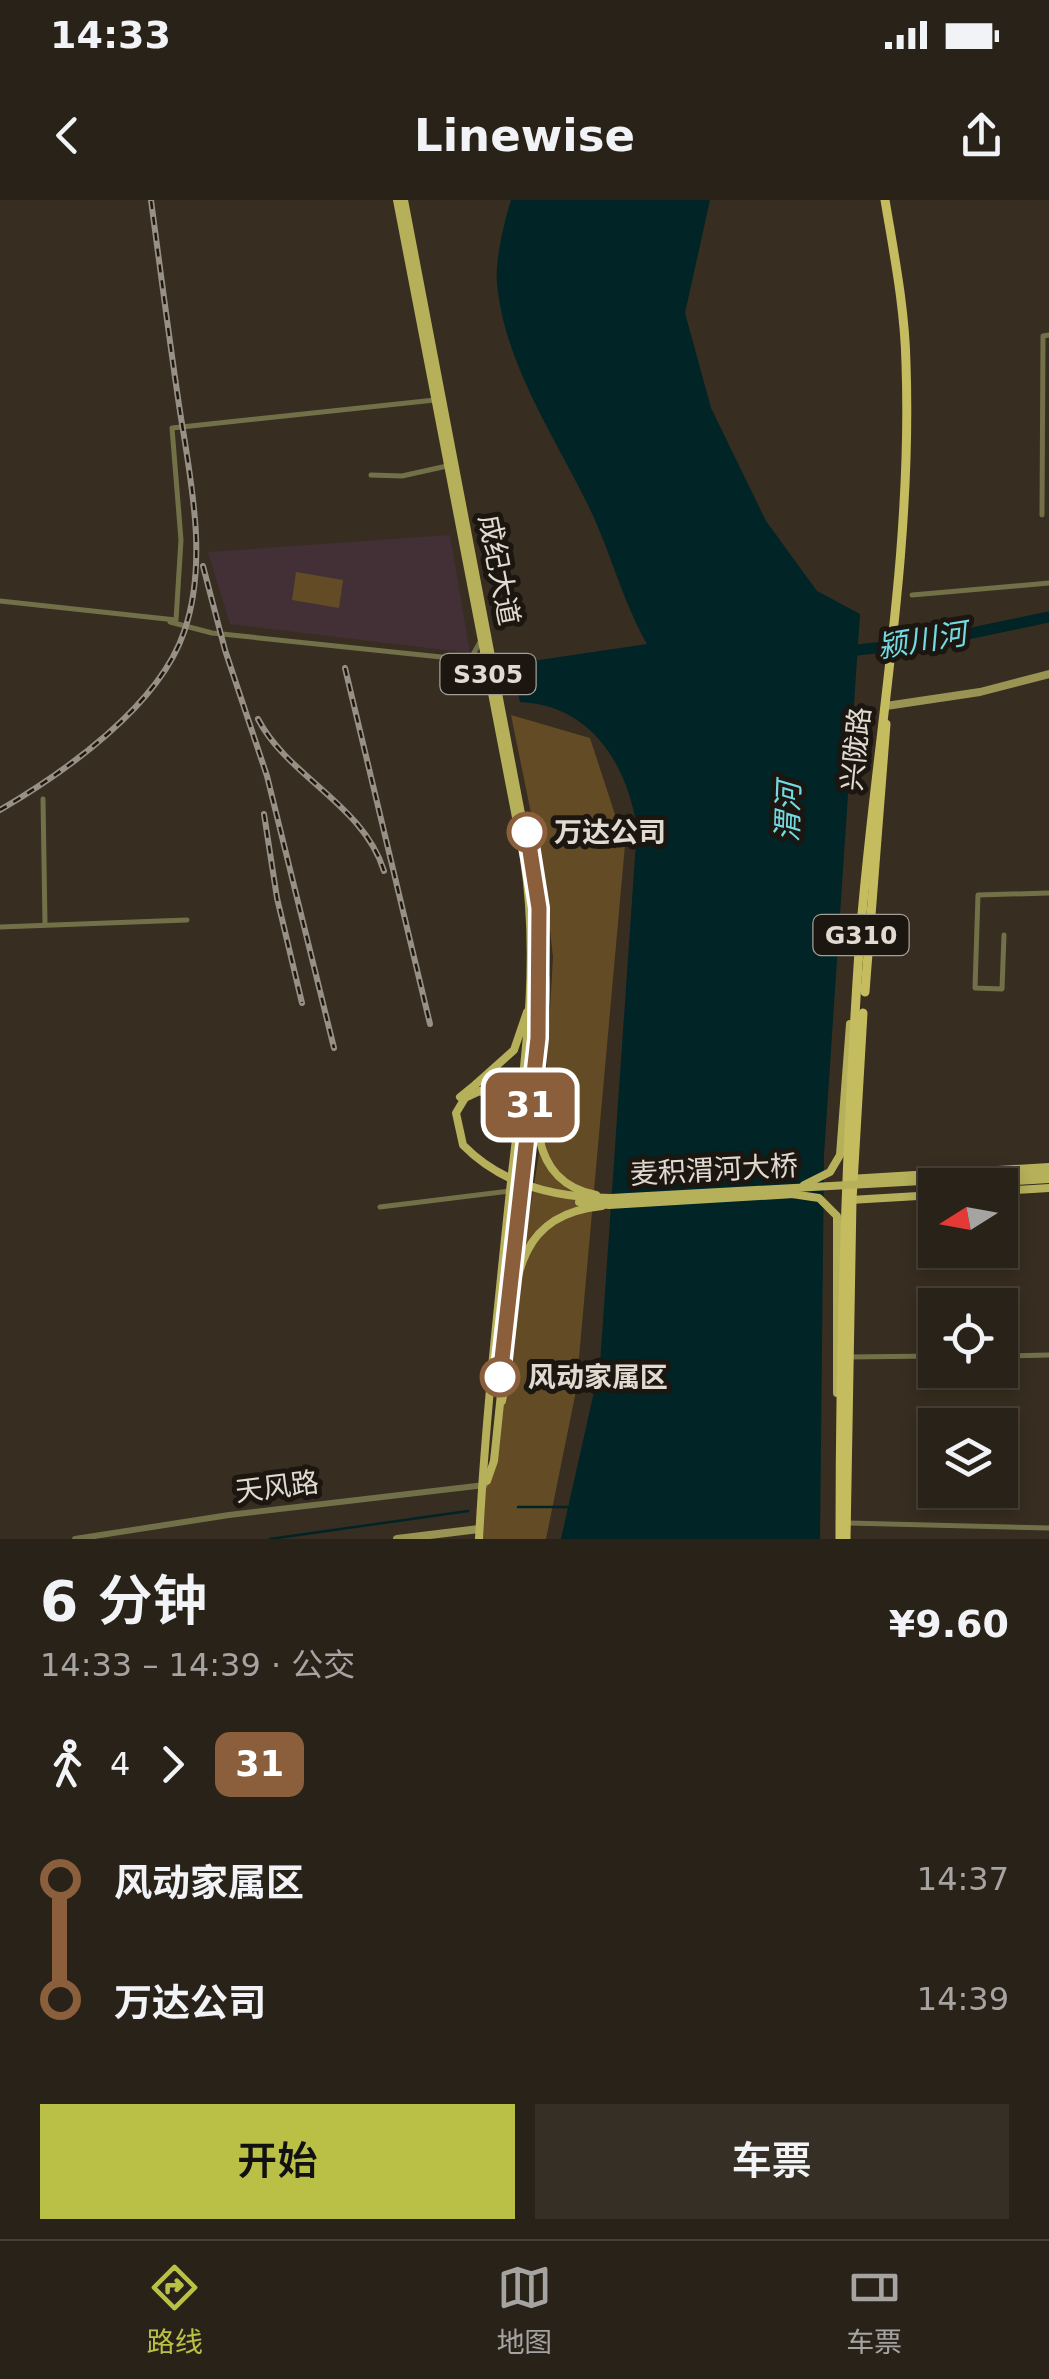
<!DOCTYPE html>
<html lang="zh">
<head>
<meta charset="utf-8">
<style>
	:root { --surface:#292218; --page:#352f25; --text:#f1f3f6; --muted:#a5a4a2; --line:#453f37; --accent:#bac045 }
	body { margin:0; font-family:"DejaVu Sans","Noto Sans SC",sans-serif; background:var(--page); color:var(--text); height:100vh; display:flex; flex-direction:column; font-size:38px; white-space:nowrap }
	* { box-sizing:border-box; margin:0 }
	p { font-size:32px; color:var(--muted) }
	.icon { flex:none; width:55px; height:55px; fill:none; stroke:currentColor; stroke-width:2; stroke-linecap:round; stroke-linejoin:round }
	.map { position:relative; height:1339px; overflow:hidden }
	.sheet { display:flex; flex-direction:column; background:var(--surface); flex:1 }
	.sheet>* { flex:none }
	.badge { padding:0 20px; border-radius:15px; font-size:35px; line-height:65px }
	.needle { width:65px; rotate:259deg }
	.buttons { position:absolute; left:918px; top:968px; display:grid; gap:20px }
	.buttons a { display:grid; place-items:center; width:100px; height:100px; border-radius:0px; background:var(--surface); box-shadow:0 5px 15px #0003,0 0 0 2px var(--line); font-size:50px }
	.map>.badge { position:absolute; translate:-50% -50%; box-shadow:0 0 0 5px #fff }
	.legs { display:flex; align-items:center; gap:15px; height:110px; padding:0 40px; font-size:32px }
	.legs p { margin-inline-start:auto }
	.head { display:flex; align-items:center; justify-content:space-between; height:170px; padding:0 40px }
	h1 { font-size:55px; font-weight:600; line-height:75px }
	.primary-button { display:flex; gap:20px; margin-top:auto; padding:20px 40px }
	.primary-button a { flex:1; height:115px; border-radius:0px; background:var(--accent); color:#111; font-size:40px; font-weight:600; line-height:115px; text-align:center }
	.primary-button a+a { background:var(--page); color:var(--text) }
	ul { padding:0 40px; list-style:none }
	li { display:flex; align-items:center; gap:35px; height:120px; font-size:38px }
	li i { display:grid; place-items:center; width:15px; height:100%; margin:0 12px; background:currentColor }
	li i::after { content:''; width:25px; height:25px; margin:-12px; border:8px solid; border-radius:50%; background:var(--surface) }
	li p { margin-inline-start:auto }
	li:first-child i { background:linear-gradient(#0000 50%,currentColor 0) }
	li:last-child i { background:linear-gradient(currentColor 50%,#0000 0) }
	.status { display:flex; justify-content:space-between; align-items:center; height:70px; padding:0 50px; background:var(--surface); direction:ltr }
	.status svg { height:28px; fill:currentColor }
	header { display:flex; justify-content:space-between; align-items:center; height:130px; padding:0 40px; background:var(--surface); font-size:45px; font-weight:600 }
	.tabs { display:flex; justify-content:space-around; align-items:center; height:140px; border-top:2px solid var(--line); background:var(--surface); font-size:28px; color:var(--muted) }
	.tabs a { display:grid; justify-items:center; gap:5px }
	.tabs .on { color:var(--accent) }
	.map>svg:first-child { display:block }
	.education { fill:#433037 }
	.green { fill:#634b25 }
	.water { fill:#012427 }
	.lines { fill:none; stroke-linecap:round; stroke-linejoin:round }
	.stream { stroke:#012427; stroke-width:2.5 }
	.river { stroke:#012427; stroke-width:11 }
	.minor { stroke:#727048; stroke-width:5 }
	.tertiary { stroke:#727048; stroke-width:6 }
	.secondary { stroke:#999454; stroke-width:8 }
	.primary { stroke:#b6b05b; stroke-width:8 }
	.trunk { stroke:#c4bc5e; stroke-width:9 }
	.rail-casing { stroke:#989085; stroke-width:6 }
	.rail { stroke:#1b1610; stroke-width:2.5; stroke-dasharray:8; stroke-linecap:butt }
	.primary-bridge { stroke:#b6b05b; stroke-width:8 }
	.line-1-casing { stroke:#fff; stroke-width:22 }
	.line-1 { stroke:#8b5e3c; stroke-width:15 }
	.stop-1-dot { fill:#fff; stroke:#8b5e3c; stroke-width:5 }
	.labels { text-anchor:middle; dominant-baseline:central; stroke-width:10; stroke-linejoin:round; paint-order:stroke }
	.shield { fill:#1b1610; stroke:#a59f97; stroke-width:2.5 }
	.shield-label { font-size:25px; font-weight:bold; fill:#e0dad1 }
	.street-label { font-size:28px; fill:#e0dad1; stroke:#1b1610 }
	.stop-label { font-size:28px; font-weight:bold; fill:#e0dad1; stroke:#1b1610; text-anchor:start }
	.water-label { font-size:30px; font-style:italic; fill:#73dae3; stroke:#1b1610 }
</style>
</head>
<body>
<div class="status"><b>14:33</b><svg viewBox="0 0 49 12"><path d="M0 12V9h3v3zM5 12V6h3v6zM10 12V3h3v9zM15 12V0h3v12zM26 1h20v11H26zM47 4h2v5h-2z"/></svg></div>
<header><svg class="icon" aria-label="back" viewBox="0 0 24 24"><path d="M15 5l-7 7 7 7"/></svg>Linewise<svg class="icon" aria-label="share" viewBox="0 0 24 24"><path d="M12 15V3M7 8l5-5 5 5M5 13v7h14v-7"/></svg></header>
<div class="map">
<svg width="1049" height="1339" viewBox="0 0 1049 1339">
	<rect width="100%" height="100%" fill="#372d20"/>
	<!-- education -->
	<polygon class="education" points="450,335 470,453 230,424 208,352"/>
	<!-- green -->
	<g class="green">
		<polygon points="296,372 343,380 339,408 292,400"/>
		<polygon points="511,515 590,538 625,645 576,1191 546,1339 477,1339 543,929 553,757 544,677"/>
	</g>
	<!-- water -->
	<path class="water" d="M511,0H710L685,113L711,208L766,321L817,391L860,414L824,955L820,1339H561L600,1165L637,628C627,564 591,505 520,502L512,464L647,444C621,398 610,349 587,303C553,234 504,162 497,83C495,60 504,23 511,0Z"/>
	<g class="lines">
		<!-- stream -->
		<g class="stream">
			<polyline points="518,1307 568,1307"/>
			<polyline points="270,1339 468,1311"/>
		</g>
		<!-- river -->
		<polyline class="river" points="848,451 929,442 1049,417"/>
		<!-- minor -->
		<g class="minor">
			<polyline points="371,275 402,276 447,266"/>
			<polyline points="1042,315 1043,136 1049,135"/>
			<polyline points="912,395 1049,383"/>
			<polyline points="0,401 176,420 181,340 172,228 435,200"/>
			<polyline points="170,422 212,433 470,460 480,442"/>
			<polyline points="43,599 45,724"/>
			<polyline points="0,727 187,720"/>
			<polyline points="1004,735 1002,789 975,788 978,695 1049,693"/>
			<polyline points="380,1007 510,991"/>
			<polyline points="1000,1156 1049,1155"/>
			<polyline points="848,1157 935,1156"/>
			<polyline points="848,1323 1049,1328"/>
		</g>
		<!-- tertiary -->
		<polyline class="tertiary" points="75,1339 229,1315 485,1285"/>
		<!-- secondary -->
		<g class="secondary">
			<polyline points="886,506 980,492 1049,474"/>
			<polyline points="397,1339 479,1329"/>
		</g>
		<!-- primary -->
		<g class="primary">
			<path d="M397,0L524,659C541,771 522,880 510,991C498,1106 485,1224 479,1339"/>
			<polyline points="404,0 539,708 538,838 494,1261 487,1281"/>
			<path d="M544,766C556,838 495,974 596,995"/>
			<polyline points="476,884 514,850 527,812"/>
			<polyline points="480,891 505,902 514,932"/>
			<polyline points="849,979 1049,967"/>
			<polyline points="804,985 830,972 840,955 850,824"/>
			<polyline points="944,985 1049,979"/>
			<polyline points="1000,991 1049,988"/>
			<polyline points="792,994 819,998 837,1016 837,1193"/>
			<polyline points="850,1000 935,995"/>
			<path d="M502,1201C520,1119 493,1017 602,1006"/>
		</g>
		<!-- trunk -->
		<g class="trunk">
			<polyline points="865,792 886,524"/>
			<path d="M840,1339C840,1143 846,947 859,751C873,556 913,361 906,164C905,109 894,54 885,0"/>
			<polyline points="846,1339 852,1000 863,813"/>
		</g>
		<!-- rail casing -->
		<g class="rail-casing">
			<g id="rail">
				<polyline points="203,366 225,450 267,576 334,848"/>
				<polyline points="345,468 430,824"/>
				<path d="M258,519C288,577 363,604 384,671"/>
				<path d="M0,610C65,572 159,506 184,432C209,361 190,277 179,205C169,137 160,68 151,0"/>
				<polyline points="264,614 277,698 302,803"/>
			</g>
		</g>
		<!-- rail -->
		<use href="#rail" class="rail"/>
		<!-- primary-bridge -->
		<g class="primary-bridge">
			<path d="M480,891L465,898L456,913L463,945C502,985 557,998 611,998L1049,974"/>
			<polyline points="460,897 476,884"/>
			<polyline points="579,1002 609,1005 794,994"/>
		</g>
	</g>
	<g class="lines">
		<!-- line-1 casing -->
		<g class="line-1-casing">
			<polyline id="line-1" points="500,1177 538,838 539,708 527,632"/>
		</g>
		<!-- line-1 -->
		<use href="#line-1" class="line-1"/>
	</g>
	<!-- markers -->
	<g class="stop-1-dot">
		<circle cx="527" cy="632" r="18"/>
		<circle cx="500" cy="1177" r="18"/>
	</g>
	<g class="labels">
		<!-- shield labels -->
		<g class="shield">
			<rect x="440.5" y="454" width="95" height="40" rx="8"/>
			<rect x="813.5" y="715" width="95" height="40" rx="8"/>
		</g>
		<g class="shield-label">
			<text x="488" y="474">S305</text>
			<text x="861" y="735">G310</text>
		</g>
		<!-- street labels -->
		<g class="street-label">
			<text transform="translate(499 370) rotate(79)">成纪大道</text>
			<text transform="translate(856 549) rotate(-84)">兴陇路</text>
			<text transform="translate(714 970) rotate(-3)">麦积渭河大桥</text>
			<text transform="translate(277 1287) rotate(-7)">天风路</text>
		</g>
		<!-- stop labels -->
		<g class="stop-label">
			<text x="554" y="632">万达公司</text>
			<text x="528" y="1177">风动家属区</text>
		</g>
		<!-- water labels -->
		<g class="water-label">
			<text transform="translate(922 440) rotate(-9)">颍川河</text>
			<text transform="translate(788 612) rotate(-88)">渭河</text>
		</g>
	</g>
</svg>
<div class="buttons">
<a><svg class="needle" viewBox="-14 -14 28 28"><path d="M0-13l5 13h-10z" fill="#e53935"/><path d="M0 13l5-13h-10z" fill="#a5a4a2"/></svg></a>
<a><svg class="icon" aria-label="locate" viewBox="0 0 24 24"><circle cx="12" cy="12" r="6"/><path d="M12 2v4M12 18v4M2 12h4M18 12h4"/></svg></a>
<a><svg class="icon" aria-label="layers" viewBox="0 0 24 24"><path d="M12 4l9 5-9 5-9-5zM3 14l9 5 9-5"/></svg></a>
</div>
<b class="badge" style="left:530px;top:905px;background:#8b5e3c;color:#fff">31</b>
</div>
<section class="sheet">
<div class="head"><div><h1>6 分钟</h1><p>14:33 – 14:39 · 公交</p></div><b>¥9.60</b></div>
<div class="legs"><svg class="icon" aria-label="walk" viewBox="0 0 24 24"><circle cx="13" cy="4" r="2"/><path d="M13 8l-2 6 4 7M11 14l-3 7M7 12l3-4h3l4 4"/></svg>4<svg class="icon" aria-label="forward" viewBox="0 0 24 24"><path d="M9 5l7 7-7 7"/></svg><b class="badge" style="background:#8b5e3c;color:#fff">31</b></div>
<ul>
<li><i style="color:#8b5e3c"></i><b>风动家属区</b><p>14:37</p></li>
<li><i style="color:#8b5e3c"></i><b>万达公司</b><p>14:39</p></li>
</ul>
<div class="primary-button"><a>开始</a><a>车票</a></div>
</section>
<nav class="tabs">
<a class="on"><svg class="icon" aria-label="directions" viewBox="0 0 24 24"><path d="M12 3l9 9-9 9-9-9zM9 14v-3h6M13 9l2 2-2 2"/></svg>路线</a>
<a><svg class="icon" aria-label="map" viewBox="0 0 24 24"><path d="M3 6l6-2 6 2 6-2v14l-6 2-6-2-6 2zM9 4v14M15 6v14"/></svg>地图</a>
<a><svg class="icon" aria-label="tickets" viewBox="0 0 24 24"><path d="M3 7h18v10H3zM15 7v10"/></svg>车票</a>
</nav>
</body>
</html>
